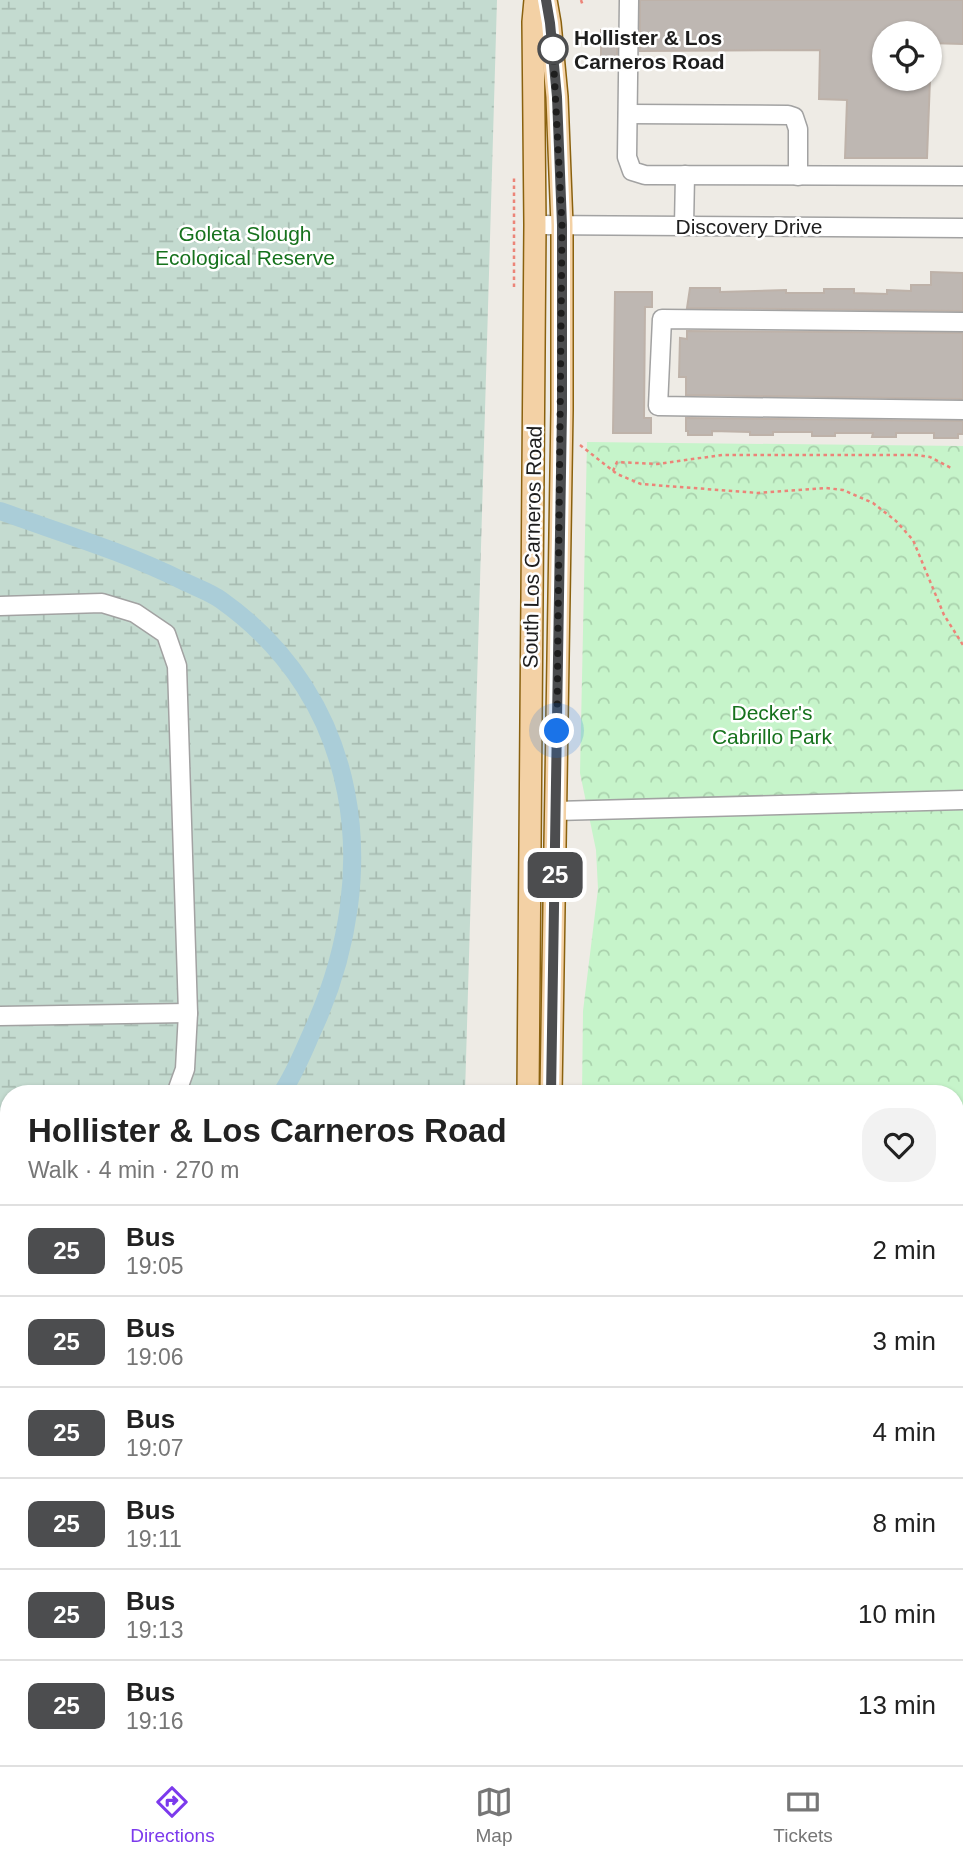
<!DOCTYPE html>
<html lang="en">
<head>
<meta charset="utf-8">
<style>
	:root { --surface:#fff; --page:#f2f2f2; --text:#222; --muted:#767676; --line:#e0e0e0; --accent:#7c3aed }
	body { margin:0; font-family:Arial,sans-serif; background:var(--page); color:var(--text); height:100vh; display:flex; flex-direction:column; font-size:26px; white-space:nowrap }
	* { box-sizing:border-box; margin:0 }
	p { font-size:23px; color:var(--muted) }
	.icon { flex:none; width:38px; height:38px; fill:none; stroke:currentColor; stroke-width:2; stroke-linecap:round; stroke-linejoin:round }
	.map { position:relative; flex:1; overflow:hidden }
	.side { position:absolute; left:0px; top:1085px; width:964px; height:681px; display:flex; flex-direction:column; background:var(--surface); border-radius:28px 28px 0 0; box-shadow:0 2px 5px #0004 }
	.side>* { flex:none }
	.badge { padding:0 14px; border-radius:10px; font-size:24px; line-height:46px }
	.buttons { position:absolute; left:872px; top:21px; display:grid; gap:14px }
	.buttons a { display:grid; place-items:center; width:70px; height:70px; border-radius:50%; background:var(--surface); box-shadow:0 2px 5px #0004; font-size:35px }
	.you { position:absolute; width:35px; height:35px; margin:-18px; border:5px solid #fff; border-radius:50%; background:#1a73e8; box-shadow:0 0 0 10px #1a73e833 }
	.map>.badge { position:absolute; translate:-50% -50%; box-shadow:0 0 0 4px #fff }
	.round { display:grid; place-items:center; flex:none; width:74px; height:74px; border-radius:28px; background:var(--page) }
	.overview { display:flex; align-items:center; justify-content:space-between; height:119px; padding:0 28px }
	h1 { font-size:33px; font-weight:800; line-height:52px }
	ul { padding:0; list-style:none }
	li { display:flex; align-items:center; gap:21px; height:91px; padding:0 28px; border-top:2px solid var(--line) }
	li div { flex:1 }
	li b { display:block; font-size:26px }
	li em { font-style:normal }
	li .badge { min-width:77px; font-weight:700; text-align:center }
	.tabs { display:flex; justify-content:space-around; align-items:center; height:98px; border-top:2px solid var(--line); background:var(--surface); font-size:19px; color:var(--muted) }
	.tabs a { display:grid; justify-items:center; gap:4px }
	.tabs .active { color:var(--accent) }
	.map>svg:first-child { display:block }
	.industrial { fill:#e7d8e4 }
	.wetland { fill:url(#wetland-marsh) }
	.park { fill:url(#park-crowns) }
	.parking { fill:#dedede }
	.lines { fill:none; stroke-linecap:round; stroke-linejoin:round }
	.stream { stroke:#aacdd8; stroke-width:5 }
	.canal { stroke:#aacdd8; stroke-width:18 }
	.building { fill:#beb7b2; stroke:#beb2a9; stroke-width:2 }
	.minor-casing { stroke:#a2a2a2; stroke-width:21 }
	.major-casing { stroke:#8a610e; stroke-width:24 }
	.path { stroke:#ec8478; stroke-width:2.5; stroke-dasharray:3.5 3.5; stroke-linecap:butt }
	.minor { stroke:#fff; stroke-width:18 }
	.major { stroke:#f3d1a5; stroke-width:21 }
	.line-casing { stroke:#fff; stroke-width:16 }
	.line { stroke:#4c4d4f; stroke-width:10 }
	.walk { stroke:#1e1e1e; stroke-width:7; stroke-dasharray:0 12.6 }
	.stop-dot { fill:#fff; stroke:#4c4d4f; stroke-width:3.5 }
	.labels { text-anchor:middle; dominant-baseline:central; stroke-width:5; stroke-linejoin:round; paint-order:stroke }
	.stop-label { font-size:21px; font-weight:bold; fill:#1e1e1e; stroke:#fff; text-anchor:start }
	.street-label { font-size:21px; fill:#1e1e1e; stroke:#fff }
	.park-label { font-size:21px; fill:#16721d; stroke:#fff }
</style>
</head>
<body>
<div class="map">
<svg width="963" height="1765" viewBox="0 0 963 1765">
	<defs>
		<pattern id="wetland-marsh" width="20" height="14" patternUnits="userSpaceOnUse" patternTransform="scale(1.75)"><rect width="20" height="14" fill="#c4dbd0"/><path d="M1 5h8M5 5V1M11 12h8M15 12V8" fill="none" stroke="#a8bcb2"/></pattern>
		<pattern id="park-crowns" width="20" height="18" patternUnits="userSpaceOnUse" patternTransform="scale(1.75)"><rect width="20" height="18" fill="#c6f4ca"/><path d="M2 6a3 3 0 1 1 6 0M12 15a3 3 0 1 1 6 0" fill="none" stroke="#aad1ad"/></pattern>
	</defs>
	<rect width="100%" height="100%" fill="#eeebe5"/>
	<!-- industrial -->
	<rect class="industrial" x="956" y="1178" width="7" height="371"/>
	<!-- wetland -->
	<polygon class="wetland" points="0,0 497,0 465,1094 9,1094 9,1670 0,1670"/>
	<!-- park -->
	<polygon class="park" points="587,442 963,446 963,1178 956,1178 956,1094 582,1094 583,1011 598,889 596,850 580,773"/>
	<!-- parking -->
	<g class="parking">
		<polygon points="963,1179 963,1375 956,1375 956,1180"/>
		<polygon points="152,1757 276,1757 274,1765 161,1765 163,1762 157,1765"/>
	</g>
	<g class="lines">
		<!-- stream -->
		<polyline class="stream" points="85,1757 90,1765"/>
		<!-- canal -->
		<g class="canal">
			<path d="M0,511C61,533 125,552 183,581C195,587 210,592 221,600C362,700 382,872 316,1023C305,1047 296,1072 281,1094"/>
			<polyline points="0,1258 9,1255"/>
			<polyline points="0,1452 9,1434"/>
			<polyline points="0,1519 3,1577 9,1598"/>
		</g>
	</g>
	<!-- building -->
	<g class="building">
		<polygon points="640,0 963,0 963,44 929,43 929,33 884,33 884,79 930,79 927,158 845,158 847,100 819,99 820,50 640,51"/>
		<polygon points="601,30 617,31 617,61 601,61"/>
		<polygon points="931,272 963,273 963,311 687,308 690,288 720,288 720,292 786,290 786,293 824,293 824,289 854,289 854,293 887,294 887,290 911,291 911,285 931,285"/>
		<polygon points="615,292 652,292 652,307 645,307 644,418 651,418 651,433 613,433"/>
		<polygon points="687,331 963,333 963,399 686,395 686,377 679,377 680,338 687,339"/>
		<polygon points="686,418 963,421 963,434 958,434 958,438 934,438 934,433 896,433 896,437 872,437 873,433 835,433 835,436 812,436 812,432 773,432 773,435 750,435 750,432 712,431 712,435 688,435 688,431 686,431"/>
	</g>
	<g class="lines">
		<!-- minor casing -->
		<g class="minor-casing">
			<g id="minor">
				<polyline points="629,0 627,157 632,171 645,175 963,176"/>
				<polyline points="628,114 788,115 794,117 798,129 798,176"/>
				<polyline points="535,225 963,228"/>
				<polyline points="684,226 685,175"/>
				<polyline points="963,322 662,319 658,406 963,410"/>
				<polyline points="0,606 102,603 135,613 166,634 177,666 188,1013 185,1069 176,1094"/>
				<polyline points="556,811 963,800"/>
				<polyline points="0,1016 188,1013"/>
				<polyline points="0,1211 9,1207"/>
			</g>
		</g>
		<!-- major casing -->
		<g class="major-casing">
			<g id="major">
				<polyline points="546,0 550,23 557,97 562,225 562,410 551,1094"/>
				<polyline points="528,1094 535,225 533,22 535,0"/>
				<polyline points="956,1593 963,1593"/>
				<polyline points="956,1624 963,1624"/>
				<polyline points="0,1688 9,1687"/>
				<polyline points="0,1717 9,1717"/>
				<polyline points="493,1765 494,1757"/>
				<polyline points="529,1765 529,1757"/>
			</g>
		</g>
		<!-- path -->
		<g class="path">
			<polyline points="581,0 583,6"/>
			<polyline points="514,287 514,175"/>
			<polyline points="580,445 617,474 641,484 758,493 826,488 843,490 873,503 896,521 913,540 944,615 963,645"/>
			<polyline points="613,471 617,462 657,464 722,455 916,455 930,457 953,469"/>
			<polyline points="956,1169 963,1170"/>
			<polyline points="40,1757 49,1765"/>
			<polyline points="127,1757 131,1765"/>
		</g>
		<!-- minor -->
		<use href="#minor" class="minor"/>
		<!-- major -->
		<use href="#major" class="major"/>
	</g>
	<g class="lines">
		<!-- line casing -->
		<g class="line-casing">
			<polyline id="line" points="546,0 550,23 557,97 562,225 562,410 551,1094"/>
		</g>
		<!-- line -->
		<use href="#line" class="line"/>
		<!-- walk -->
		<polyline class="walk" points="553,49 562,225 557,731"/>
	</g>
	<!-- markers -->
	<circle class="stop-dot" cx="553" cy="49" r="14"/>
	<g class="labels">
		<!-- stop labels -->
		<g class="stop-label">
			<text x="574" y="37">Hollister &amp; Los<tspan x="574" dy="24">Carneros Road</tspan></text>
		</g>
		<!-- street labels -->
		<g class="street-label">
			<text x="749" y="226">Discovery Drive</text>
			<text transform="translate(532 547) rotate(-89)">South Los Carneros Road</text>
		</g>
		<!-- park labels -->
		<g class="park-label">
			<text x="245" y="233">Goleta Slough<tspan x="245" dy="24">Ecological Reserve</tspan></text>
			<text x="772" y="712">Decker's<tspan x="772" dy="24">Cabrillo Park</tspan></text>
		</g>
	</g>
</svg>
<div class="buttons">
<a><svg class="icon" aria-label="locate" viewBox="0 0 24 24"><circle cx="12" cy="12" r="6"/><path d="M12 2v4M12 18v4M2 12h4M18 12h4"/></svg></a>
</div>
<div class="you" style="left:557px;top:731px"></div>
<b class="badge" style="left:555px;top:875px;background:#4c4d4f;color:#fff">25</b>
<section class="side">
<div class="overview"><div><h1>Hollister &amp; Los Carneros Road</h1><p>Walk · 4 min · 270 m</p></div><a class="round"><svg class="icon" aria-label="heart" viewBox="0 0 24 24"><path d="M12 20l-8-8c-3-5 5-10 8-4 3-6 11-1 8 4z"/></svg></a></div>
<ul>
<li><span class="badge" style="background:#4c4d4f;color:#fff">25</span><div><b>Bus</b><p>19:05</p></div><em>2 min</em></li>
<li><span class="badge" style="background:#4c4d4f;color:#fff">25</span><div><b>Bus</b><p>19:06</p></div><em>3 min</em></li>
<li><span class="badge" style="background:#4c4d4f;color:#fff">25</span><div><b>Bus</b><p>19:07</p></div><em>4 min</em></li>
<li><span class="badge" style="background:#4c4d4f;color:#fff">25</span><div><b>Bus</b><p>19:11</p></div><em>8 min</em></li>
<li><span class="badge" style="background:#4c4d4f;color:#fff">25</span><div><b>Bus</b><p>19:13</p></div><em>10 min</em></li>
<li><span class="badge" style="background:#4c4d4f;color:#fff">25</span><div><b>Bus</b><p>19:16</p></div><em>13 min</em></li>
</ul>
</section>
</div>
<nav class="tabs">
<a class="active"><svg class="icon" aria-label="directions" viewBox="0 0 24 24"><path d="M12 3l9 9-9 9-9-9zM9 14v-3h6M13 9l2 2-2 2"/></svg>Directions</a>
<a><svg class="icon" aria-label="map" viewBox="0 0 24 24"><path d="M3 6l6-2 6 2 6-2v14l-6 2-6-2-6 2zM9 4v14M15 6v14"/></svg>Map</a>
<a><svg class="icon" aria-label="tickets" viewBox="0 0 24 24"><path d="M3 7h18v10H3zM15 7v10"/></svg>Tickets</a>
</nav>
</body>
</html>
